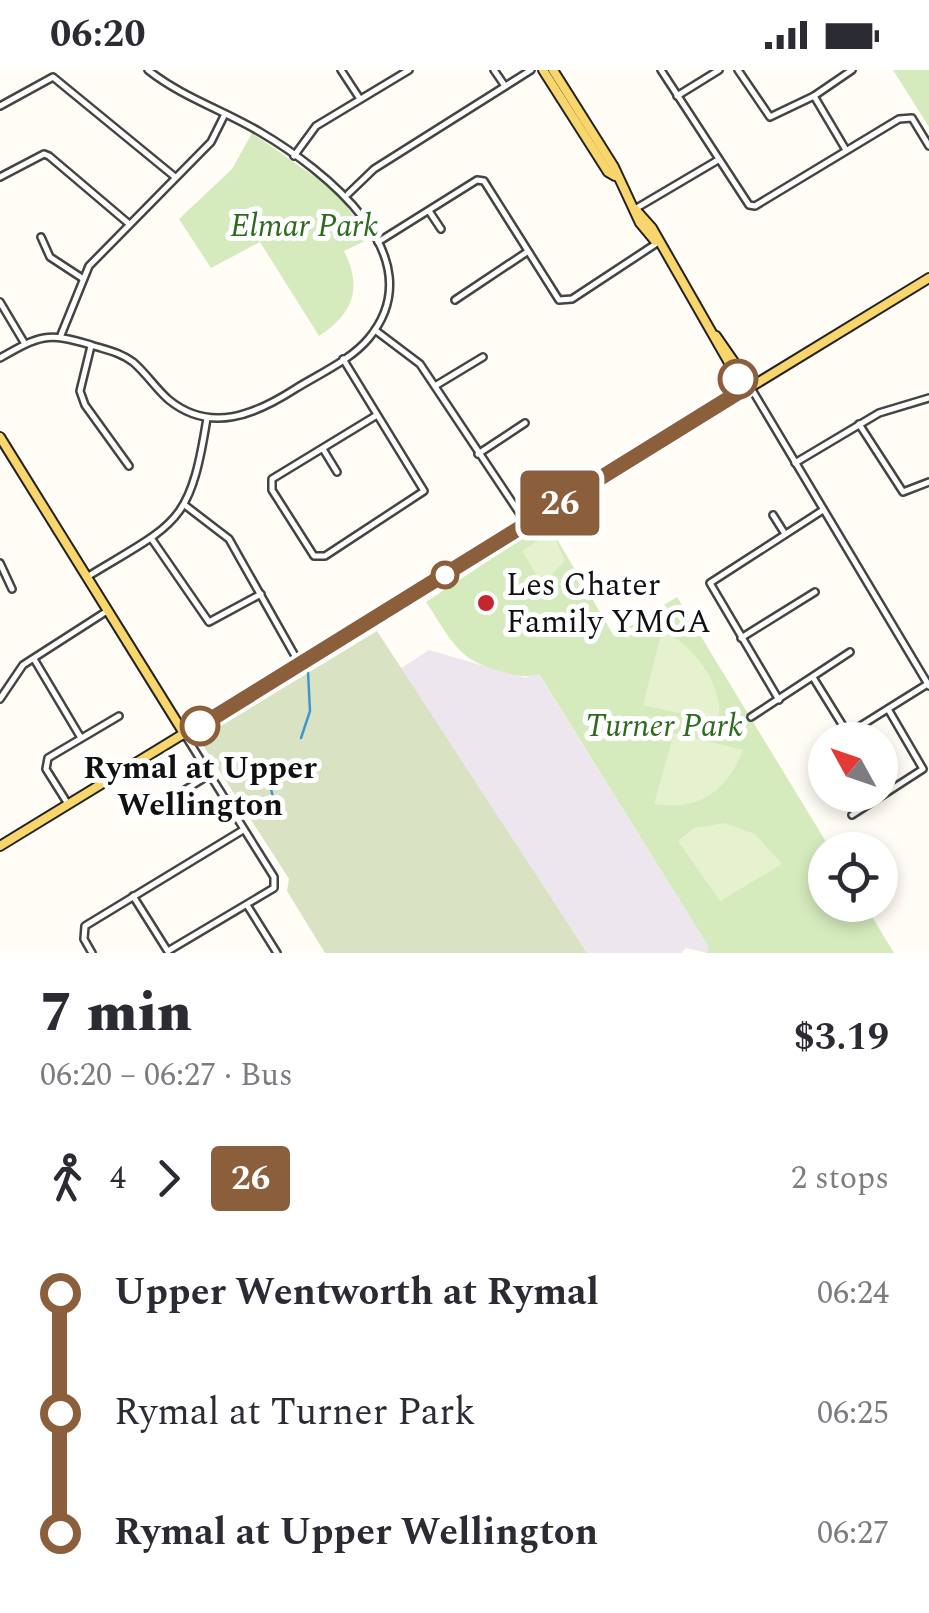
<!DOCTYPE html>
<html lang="en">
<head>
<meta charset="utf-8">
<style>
	:root { --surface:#fff; --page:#f2f2f3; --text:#2b2b33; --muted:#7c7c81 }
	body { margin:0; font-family:Spectral,serif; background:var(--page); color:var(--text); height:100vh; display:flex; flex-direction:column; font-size:38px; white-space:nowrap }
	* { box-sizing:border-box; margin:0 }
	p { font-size:32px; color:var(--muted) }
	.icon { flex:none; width:55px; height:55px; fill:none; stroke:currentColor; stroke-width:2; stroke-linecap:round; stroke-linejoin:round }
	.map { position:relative; height:883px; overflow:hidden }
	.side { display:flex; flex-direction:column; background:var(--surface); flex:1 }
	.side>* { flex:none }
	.badge { padding:0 20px; border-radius:8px; font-size:35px; line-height:65px }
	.needle { width:65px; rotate:310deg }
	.fabs { position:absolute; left:808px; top:652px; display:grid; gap:20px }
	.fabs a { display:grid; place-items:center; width:90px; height:90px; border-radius:50%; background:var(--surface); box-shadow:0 5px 15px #0003; font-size:50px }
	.map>.badge { position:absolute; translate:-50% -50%; box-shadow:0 0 0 5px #fff }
	.legs { display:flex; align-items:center; gap:15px; height:110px; padding:0 40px; font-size:32px }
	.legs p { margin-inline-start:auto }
	.overview { display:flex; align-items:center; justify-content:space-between; height:170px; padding:0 40px }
	h1 { font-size:55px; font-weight:800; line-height:75px }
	ul { padding:0 40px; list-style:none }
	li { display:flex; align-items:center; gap:35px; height:120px; font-size:38px }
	li i { display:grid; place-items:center; width:15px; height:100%; margin:0 12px; background:currentColor }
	li i::after { content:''; width:25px; height:25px; margin:-12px; border:8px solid; border-radius:50%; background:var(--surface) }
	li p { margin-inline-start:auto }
	li:first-child i { background:linear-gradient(#0000 50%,currentColor 0) }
	li:last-child i { background:linear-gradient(currentColor 50%,#0000 0) }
	.status { display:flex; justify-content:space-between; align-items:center; height:70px; padding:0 50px; background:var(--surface); direction:ltr }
	.status svg { height:28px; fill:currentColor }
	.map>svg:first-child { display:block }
	.industrial { fill:#eee6ef }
	.green { fill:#d5ebbd }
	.cemetery { fill:#d9e3c4 }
	.pitch { fill:#e6f2cf }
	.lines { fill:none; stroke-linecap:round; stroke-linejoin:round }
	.stream { stroke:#3f96cf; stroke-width:2.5 }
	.minor-casing { stroke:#444; stroke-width:10 }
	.major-casing { stroke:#222; stroke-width:12 }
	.minor { stroke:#fff; stroke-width:5 }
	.major { stroke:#f9d66b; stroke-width:8 }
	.line-1-casing { stroke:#fff; stroke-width:22 }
	.line-1 { stroke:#8b5e3c; stroke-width:15 }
	.stop-1-dot { fill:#fff; stroke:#8b5e3c; stroke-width:5 }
	.poi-dot { fill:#c4262e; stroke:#fff; stroke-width:4 }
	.labels { text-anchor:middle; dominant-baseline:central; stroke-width:10; stroke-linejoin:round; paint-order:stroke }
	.park-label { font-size:32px; font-style:italic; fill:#2f6b1f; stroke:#fff }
	.poi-label { font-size:32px; fill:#111; stroke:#fff; text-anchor:start }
	.stop-label { font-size:32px; font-weight:bold; fill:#111; stroke:#fff }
</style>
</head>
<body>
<div class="status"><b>06:20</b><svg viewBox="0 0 49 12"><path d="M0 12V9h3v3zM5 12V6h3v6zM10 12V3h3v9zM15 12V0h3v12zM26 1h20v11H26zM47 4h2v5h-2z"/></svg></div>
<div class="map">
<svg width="929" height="883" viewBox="0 0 929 883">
	<rect width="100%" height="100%" fill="#fffdf5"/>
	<!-- industrial -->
	<polygon class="industrial" points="429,580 526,608 538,603 708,876 707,883 686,878 681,883 587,883 400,599"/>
	<!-- green -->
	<g class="green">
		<polygon points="893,0 929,0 929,57"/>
		<path d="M252,63L338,123L369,169L344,181C363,218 353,244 319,266L260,172L211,198L179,149L232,99Z"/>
		<path d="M547,452L614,566L677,527L831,780H825V835H865L894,883H707L708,876L539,604C524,609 515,605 500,601C457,591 449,566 426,532Z"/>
	</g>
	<!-- cemetery -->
	<polygon class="cemetery" points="377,561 587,883 325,883 287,821 289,809 199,669"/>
	<!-- pitch -->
	<g class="pitch">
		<polygon points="550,457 565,491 542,514 522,481 538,471 535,464"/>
		<path d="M662,561C692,573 726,617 718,652L643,635Z"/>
		<path d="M674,663L743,680C727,721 700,741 654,734Z"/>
		<polygon points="725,753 755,764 782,794 720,831 678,771 694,758"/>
	</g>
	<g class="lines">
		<!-- stream -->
		<g class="stream">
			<polyline points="301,668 310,641 308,602"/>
			<polyline points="275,700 269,712 279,749"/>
		</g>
		<!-- minor casing -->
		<g class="minor-casing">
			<g id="minor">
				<polyline points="341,0 360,29"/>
				<polyline points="494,0 505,16"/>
				<polyline points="661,0 749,135 755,136 899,49 912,48 929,76"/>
				<polyline points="738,0 770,47 814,26 852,0"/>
				<polyline points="677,26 719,0"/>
				<polyline points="814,26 846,80"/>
				<polyline points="0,36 53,7 175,107"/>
				<polyline points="294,86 316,56 409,0"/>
				<polyline points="0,107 44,84 49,86 128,153"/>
				<polyline points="348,124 374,99 531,0"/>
				<polyline points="635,139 718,90"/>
				<polyline points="429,141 441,159"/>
				<polyline points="41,167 50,187 82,208"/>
				<polyline points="378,172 477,110 484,111 559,230 572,229 657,173"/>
				<polyline points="455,230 527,182"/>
				<polyline points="0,232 25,274"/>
				<polyline points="375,260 420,294 526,453"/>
				<polyline points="61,265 89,196 211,72 225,44"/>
				<polyline points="91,276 80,321 85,335 129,396"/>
				<path d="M0,288C40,265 47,262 91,275C106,280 120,282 133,292C147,304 156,319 169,330C211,364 256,344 295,319C319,304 351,290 369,268C436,186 323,99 260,62C223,40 182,27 148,0"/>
				<polyline points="343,289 424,421 325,486 314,486 272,420 272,409 377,345"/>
				<polyline points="435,316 483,287"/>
				<polyline points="751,318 929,616"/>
				<polyline points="859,354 903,422 929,412"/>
				<polyline points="323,379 337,402"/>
				<polyline points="478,384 525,353"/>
				<polyline points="795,393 879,343 929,328"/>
				<polyline points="186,436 229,469 299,593"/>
				<polyline points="773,445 785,464"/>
				<polyline points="151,468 209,552 261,524"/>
				<polyline points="0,493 12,519"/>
				<path d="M87,507C177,452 190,456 207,348"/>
				<polyline points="741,568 815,522"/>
				<polyline points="34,589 81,668"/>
				<polyline points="814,609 848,664"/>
				<polyline points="0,629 23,595 107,541"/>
				<polyline points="779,630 710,513 823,440"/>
				<polyline points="751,647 850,582"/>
				<polyline points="838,670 929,613"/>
				<polyline points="815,687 825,678"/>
				<polyline points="68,734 46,699 48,688 119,646"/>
				<polyline points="151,741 209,705"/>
				<polyline points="852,745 923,699 888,639"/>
				<polyline points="133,826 167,880"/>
				<polyline points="247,835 277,883"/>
				<polyline points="168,881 274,818 274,807 185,665"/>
				<polyline points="92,883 84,869 85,856 243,760"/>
			</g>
		</g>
		<!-- major casing -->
		<g class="major-casing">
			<g id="major">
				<polyline points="543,0 608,102 615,106"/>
				<polyline points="553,0 614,97 640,153 655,171"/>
				<polyline points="635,139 652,158 744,319"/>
				<polyline points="716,266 750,315"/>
				<polyline points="0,367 185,665"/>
				<polyline points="0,776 929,208"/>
			</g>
		</g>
		<!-- minor -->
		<use href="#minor" class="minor"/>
		<!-- major -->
		<use href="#major" class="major"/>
	</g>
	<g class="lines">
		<!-- line-1 casing -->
		<g class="line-1-casing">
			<polyline id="line-1" points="200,656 744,319 738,309"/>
		</g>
		<!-- line-1 -->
		<use href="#line-1" class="line-1"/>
	</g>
	<!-- markers -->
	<g class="stop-1-dot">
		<circle cx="738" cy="309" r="18"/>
		<circle cx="445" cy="505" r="12"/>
		<circle cx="200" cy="656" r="18"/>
	</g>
	<circle class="poi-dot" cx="486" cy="533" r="10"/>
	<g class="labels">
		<!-- park labels -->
		<g class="park-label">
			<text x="304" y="156">Elmar Park</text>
			<text x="664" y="656">Turner Park</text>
		</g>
		<!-- poi labels -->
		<g class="poi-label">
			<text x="506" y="515">Les Chater<tspan x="506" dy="37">Family YMCA</tspan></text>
		</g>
		<!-- stop labels -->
		<g class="stop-label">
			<text x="200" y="698">Rymal at Upper<tspan x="200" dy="37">Wellington</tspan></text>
		</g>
	</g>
</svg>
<div class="fabs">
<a><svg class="needle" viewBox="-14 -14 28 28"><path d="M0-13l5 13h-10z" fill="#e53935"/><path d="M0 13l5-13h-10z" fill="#7c7c81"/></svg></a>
<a><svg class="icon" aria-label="locate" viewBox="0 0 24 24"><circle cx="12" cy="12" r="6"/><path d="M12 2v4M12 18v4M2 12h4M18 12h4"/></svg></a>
</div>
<b class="badge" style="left:560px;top:433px;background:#8b5e3c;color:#fff">26</b>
</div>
<section class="side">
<div class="overview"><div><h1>7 min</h1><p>06:20 – 06:27 · Bus</p></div><b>$3.19</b></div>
<div class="legs"><svg class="icon" aria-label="walk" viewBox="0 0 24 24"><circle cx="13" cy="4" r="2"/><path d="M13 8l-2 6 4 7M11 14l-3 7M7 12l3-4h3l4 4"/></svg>4<svg class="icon" aria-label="forward" viewBox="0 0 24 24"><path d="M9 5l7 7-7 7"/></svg><b class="badge" style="background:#8b5e3c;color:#fff">26</b><p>2 stops</p></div>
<ul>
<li><i style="color:#8b5e3c"></i><b>Upper Wentworth at Rymal</b><p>06:24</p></li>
<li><i style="color:#8b5e3c"></i><span>Rymal at Turner Park</span><p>06:25</p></li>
<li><i style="color:#8b5e3c"></i><b>Rymal at Upper Wellington</b><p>06:27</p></li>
</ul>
</section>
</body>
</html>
